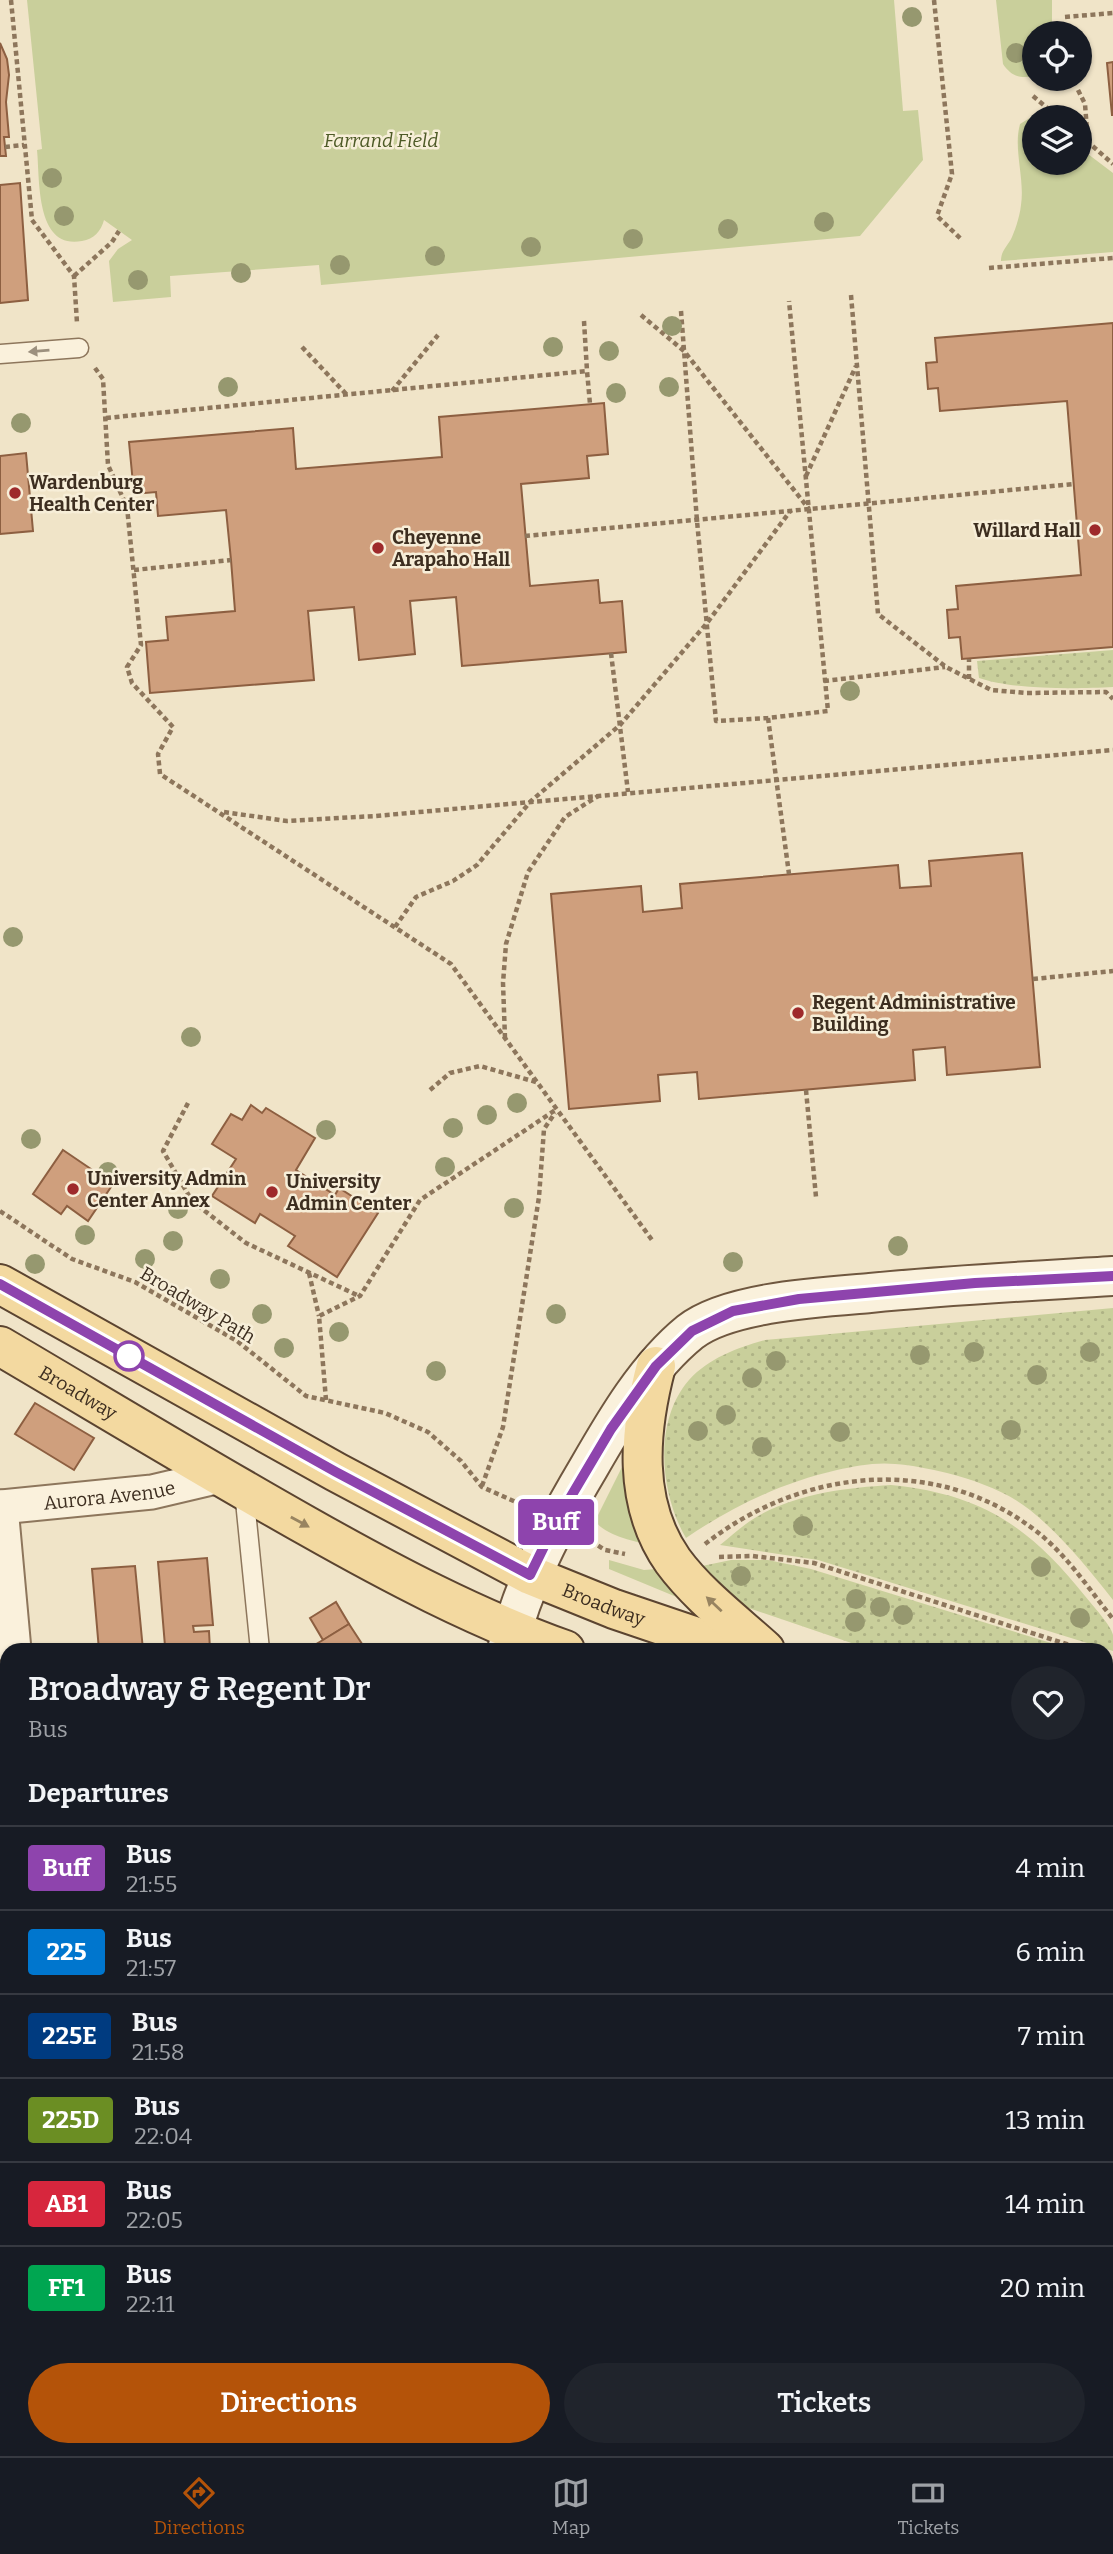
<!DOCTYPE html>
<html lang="en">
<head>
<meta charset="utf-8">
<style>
	:root { --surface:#171b24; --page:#20242c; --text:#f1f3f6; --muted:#9ea1a6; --line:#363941; --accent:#b45309 }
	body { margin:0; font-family:Bitter,serif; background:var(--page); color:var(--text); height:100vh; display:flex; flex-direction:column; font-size:26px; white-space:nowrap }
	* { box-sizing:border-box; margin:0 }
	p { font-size:23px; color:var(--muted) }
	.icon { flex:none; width:38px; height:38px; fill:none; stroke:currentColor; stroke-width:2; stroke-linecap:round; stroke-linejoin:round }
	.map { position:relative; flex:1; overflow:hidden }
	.sheet { position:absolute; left:0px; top:1643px; width:1113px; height:814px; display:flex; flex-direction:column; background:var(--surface); border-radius:21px 21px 0 0; box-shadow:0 2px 5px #0004 }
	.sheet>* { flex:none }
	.badge { padding:0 14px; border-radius:5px; font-size:24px; line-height:46px }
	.controls { position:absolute; left:1022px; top:21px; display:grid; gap:14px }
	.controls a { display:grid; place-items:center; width:70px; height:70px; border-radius:50%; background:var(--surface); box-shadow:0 2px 5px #0004; font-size:35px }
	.map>.badge { position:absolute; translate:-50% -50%; box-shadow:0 0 0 4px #fff }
	h2 { padding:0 28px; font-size:26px; line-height:63px }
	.round { display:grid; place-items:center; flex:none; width:74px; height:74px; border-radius:37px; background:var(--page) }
	.summary { display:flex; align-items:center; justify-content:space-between; height:119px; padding:0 28px }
	h1 { font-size:33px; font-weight:600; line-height:52px }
	.cta { display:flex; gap:14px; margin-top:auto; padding:14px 28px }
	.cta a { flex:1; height:80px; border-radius:42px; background:var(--accent); color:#fff; font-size:28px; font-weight:600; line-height:80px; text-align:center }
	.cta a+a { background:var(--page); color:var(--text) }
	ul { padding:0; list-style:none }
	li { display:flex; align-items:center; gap:21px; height:84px; padding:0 28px; border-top:2px solid var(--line) }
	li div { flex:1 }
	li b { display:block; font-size:26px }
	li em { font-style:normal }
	li .badge { min-width:77px; font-weight:700; text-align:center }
	.dock { display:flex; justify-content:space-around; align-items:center; height:98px; border-top:2px solid var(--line); background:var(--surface); font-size:19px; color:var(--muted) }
	.dock a { display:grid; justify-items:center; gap:4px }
	.dock .current { color:var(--accent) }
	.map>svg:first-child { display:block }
	.grass { fill:url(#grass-dots) }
	.green { fill:#c9cf9b }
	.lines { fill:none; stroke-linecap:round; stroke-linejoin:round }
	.stream { stroke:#6f938a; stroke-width:10 }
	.building { fill:#cf9f7d; stroke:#8d5f41; stroke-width:2 }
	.lane-casing { stroke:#8d765c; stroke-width:21 }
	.street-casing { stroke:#8d765c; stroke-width:37 }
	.secondary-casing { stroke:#6f573f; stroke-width:42 }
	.primary-casing { stroke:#5b4430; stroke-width:42 }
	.path { stroke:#8d765c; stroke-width:4.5; stroke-dasharray:5 3.5; stroke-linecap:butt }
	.lane { stroke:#faf1dc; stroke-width:18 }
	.street { stroke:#faf1dc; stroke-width:33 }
	.secondary { stroke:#faf1dc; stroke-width:38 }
	.primary { stroke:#f3d9a0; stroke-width:38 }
	.tree { fill:#96986f }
	.oneway { fill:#9c907e }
	.oneway2 { fill:#988460 }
	.line-casing { stroke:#fff; stroke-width:16 }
	.line { stroke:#8e44ad; stroke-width:10 }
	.poi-dot { fill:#9e2a2b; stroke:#f7eed8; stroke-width:2.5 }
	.stop-dot { fill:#fff; stroke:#8e44ad; stroke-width:3.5 }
	.labels { text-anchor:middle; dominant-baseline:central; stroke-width:5; stroke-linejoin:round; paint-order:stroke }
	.park-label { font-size:19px; font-style:italic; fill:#4d5a26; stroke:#f7eed8 }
	.poi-label { font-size:19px; font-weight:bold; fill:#3d2e20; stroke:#f7eed8; text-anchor:start }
	.street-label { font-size:19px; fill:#3d2e20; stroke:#f7eed8 }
</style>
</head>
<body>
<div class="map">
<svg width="1113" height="2456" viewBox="0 0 1113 2456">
	<defs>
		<pattern id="grass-dots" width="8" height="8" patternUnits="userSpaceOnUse" patternTransform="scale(1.75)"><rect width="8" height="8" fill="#c9cf9b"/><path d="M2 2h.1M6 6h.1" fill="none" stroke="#aeb285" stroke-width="1.8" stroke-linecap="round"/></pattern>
	</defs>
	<rect width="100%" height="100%" fill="#f0e4c8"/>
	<!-- grass -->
	<g class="grass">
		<path d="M1113,650V687C1076,689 1014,690 979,678L977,661Z"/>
		<path d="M1113,1308V1600C1088,1568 1062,1536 1030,1510C1006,1491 977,1481 947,1473C930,1469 912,1465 895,1464C876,1462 855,1466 837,1470C781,1483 733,1506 686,1538C660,1494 653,1421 689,1380C709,1358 737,1348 765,1340Z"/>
		<path d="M891,1485C981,1494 1029,1526 1085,1596C1092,1605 1111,1625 1113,1635C1113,1640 1113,1646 1113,1651L818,1560L720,1545C730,1537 740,1528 750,1521C791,1494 844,1488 891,1485Z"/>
		<polygon points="731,1560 768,1560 811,1569 1074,1650 872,1650 734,1603 718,1588 702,1566"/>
		<polygon points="1106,1660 1113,1662 1113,1733 1106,1730"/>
		<polygon points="1106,2286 1113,2286 1113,2456 1028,2456 1027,2450 1106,2450"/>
	</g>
	<!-- green -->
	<g class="green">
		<path d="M27,0H894L903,111L918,110L923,160L860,236L321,285L319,265L170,276L171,297L113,302L109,261L118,249L132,240L104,220C101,231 94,239 82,241C35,250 40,179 37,150L42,149Z"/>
		<path d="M996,0H1052V33H1034V76C1020,79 1011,76 1003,64Z"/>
		<path d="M1033,116L1040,117H1034V163H1080V148L1113,173V252L1001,261C1001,250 1008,246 1012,237C1016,228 1020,215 1021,205C1025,178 1013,149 1020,124Z"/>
		<path d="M626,1459L651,1545C635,1542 605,1535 595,1521Z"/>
		<polygon points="609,1560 644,1570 668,1568 708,1610 609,1569"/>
	</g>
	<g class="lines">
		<!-- stream -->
		<polyline class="stream" points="0,2258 7,2263"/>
	</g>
	<!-- building -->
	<g class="building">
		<polygon points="0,43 7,59 9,75 6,102 9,137 4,137 6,156 0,156"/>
		<polygon points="1113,62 1113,115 1112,115 1107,63"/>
		<polygon points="20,183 28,300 0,303 0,185"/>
		<polygon points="1113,323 1113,647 962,659 960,637 949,638 947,610 958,609 956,586 1081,575 1067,401 940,411 938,388 928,389 926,363 937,362 935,338"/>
		<polygon points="604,403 608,454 587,456 589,478 521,484 530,586 598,580 600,603 622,601 626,652 462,666 456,597 410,601 415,654 359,660 354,607 308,611 314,680 150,693 146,642 168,640 166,617 235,611 231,560 226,510 158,516 156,492 134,494 129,442 293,428 296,469 442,457 439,417"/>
		<polygon points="26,453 33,531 0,534 0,456"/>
		<polygon points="1022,853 1040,1067 947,1075 945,1047 913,1050 915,1080 699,1099 697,1072 658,1075 660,1101 569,1109 551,894 641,886 643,912 682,908 680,884 898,865 900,888 931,886 929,861"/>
		<polygon points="251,1105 262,1113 266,1108 315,1138 296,1170 335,1195 339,1188 378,1213 337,1277 288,1246 295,1236 260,1214 255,1223 212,1196 236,1159 212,1144 231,1114 242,1120"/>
		<polygon points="63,1150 113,1184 88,1221 67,1206 61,1214 33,1194"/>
		<polygon points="35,1403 94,1438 74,1470 15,1434"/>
		<polygon points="207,1558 213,1625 193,1626 194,1632 209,1631 210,1650 169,1650 169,1646 165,1646 158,1562"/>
		<polygon points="135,1566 143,1650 99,1650 92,1569"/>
		<polygon points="336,1602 349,1624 323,1640 310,1618"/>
		<polygon points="349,1624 366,1650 306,1650 323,1640"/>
		<rect x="1106" y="2009" width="7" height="277"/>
		<polygon points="703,2450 849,2450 849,2453 838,2456 714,2456 714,2451"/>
		<polygon points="858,2450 1002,2450 1003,2455 859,2456"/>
	</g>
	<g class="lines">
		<!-- lane casing -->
		<g class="lane-casing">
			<g id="lane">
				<polyline points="0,354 79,348"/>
				<polyline points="244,1491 260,1650"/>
				<polyline points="336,2450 337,2456"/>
			</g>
		</g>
		<!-- street casing -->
		<g class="street-casing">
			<g id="street">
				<path id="s1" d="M0,1507L152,1492L220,1476"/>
				<polyline points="1,1507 14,1650"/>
				<polyline points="85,2450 86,2456"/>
			</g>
		</g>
		<!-- secondary casing -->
		<g class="secondary-casing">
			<g id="secondary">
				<path d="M507,1650C523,1584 554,1526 589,1467C616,1420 647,1367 690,1332C728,1302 821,1297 870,1293C951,1285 1032,1281 1113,1276"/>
				<polyline points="569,2450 569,2456"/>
			</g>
		</g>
		<!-- primary casing -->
		<g class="primary-casing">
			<g id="primary">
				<path id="s2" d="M0,1284L336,1472L530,1575L614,1609L735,1650"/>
				<path id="s3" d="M0,1346C102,1406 204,1468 307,1526C390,1573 475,1618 565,1650"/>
				<path d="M656,1366C639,1430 632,1503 673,1561C698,1595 734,1622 765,1650"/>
				<polyline points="1106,1772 1113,1774"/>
				<polyline points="1106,1816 1113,1819"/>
			</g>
		</g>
		<!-- path -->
		<g class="path">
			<polyline points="11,0 32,220 74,276 77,323"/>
			<polyline points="934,0 952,174 937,216 961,239"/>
			<polyline points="1065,17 1113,13"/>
			<polyline points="1078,90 1085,104 1088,143"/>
			<polyline points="1033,96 1058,117"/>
			<polyline points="1080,135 1113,164"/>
			<polyline points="5,147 24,145"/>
			<polyline points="989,268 1113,258"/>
			<polyline points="74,276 112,242 119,231"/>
			<polyline points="851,295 878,614 946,667 991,690 1026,693 1106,692 1113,699"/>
			<polyline points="681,311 697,521 716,721 768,718 828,711 789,301"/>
			<polyline points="641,315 684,351 809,509"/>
			<polyline points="584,321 587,371"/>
			<polyline points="302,347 347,395"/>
			<polyline points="95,368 103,379 108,465 127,507 141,645 127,667 132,683 173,727 158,754 160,774 451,964 652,1240"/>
			<polyline points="392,391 438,335"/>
			<polyline points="106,418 587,371 590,404"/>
			<polyline points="806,476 856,366"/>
			<polyline points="525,536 1074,484"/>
			<polyline points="134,570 231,560"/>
			<polyline points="611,653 628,792"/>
			<polyline points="969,679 969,659"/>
			<polyline points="824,681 945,667"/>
			<polyline points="768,718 789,874"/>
			<polyline points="224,812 287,821 375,816 1113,750"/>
			<polyline points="395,927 416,897 453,881 477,865 531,801 620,725 707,623 791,510"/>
			<polyline points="1033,979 1113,971"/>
			<polyline points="505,1038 503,983 506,944 528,872 565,817 598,796"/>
			<polyline points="430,1090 450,1073 480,1066 536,1082"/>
			<polyline points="806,1090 816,1197"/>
			<polyline points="188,1103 163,1151 192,1201 246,1243 359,1296"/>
			<polyline points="0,1211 72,1259 135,1282 237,1341 306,1396 385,1413 428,1432 461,1461 482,1487 525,1506"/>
			<polyline points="309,1273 319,1316"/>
			<polyline points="326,1400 319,1316 360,1296 420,1200 557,1109"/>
			<polyline points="482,1486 503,1427 539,1197 544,1129 555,1113"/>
			<polyline points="591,1541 605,1550 625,1554"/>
			<path d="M705,1544C801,1469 935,1453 1036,1531C1067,1555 1089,1589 1113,1619"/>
			<polyline points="719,1557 752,1556 814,1563 1085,1650"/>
			<polyline points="1106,1657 1113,1659"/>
			<polyline points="1106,1869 1113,1875"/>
		</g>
		<!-- lane -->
		<use href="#lane" class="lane"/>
		<!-- street -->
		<use href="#street" class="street"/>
		<!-- secondary -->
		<use href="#secondary" class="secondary"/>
		<!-- primary -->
		<use href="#primary" class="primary"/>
	</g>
	<!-- trees -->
	<g class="tree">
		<circle cx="912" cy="17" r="10"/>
		<circle cx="1016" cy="53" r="10"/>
		<circle cx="52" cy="178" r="10"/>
		<circle cx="64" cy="216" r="10"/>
		<circle cx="824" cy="222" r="10"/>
		<circle cx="728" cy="229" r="10"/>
		<circle cx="633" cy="239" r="10"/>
		<circle cx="531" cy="247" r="10"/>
		<circle cx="435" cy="256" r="10"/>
		<circle cx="340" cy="265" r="10"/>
		<circle cx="241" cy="273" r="10"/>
		<circle cx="138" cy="280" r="10"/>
		<circle cx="672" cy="326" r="10"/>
		<circle cx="553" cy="347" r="10"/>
		<circle cx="609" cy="351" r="10"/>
		<circle cx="228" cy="387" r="10"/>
		<circle cx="669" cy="387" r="10"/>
		<circle cx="616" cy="393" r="10"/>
		<circle cx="21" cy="423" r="10"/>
		<circle cx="850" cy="691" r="10"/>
		<circle cx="13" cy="937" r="10"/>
		<circle cx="191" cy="1037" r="10"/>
		<circle cx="517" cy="1103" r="10"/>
		<circle cx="487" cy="1115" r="10"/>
		<circle cx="453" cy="1128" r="10"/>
		<circle cx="326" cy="1130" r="10"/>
		<circle cx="31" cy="1139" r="10"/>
		<circle cx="445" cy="1167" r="10"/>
		<circle cx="108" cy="1172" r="10"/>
		<circle cx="514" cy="1208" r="10"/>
		<circle cx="178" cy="1209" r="10"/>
		<circle cx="85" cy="1235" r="10"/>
		<circle cx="173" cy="1241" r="10"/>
		<circle cx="898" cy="1246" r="10"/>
		<circle cx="145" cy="1259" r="10"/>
		<circle cx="733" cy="1262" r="10"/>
		<circle cx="35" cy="1264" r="10"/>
		<circle cx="220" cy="1279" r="10"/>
		<circle cx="262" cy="1314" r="10"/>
		<circle cx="556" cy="1314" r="10"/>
		<circle cx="339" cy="1332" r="10"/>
		<circle cx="284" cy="1348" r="10"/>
		<circle cx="974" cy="1352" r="10"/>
		<circle cx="1090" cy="1352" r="10"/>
		<circle cx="920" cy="1355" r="10"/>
		<circle cx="776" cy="1361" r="10"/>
		<circle cx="436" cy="1371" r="10"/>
		<circle cx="1037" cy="1375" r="10"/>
		<circle cx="752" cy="1378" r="10"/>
		<circle cx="726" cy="1415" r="10"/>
		<circle cx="1011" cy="1430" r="10"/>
		<circle cx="698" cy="1431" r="10"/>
		<circle cx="840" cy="1432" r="10"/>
		<circle cx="762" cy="1447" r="10"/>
		<circle cx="803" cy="1526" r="10"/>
		<circle cx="1041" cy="1567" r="10"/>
		<circle cx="741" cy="1576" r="10"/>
		<circle cx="856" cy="1599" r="10"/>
		<circle cx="880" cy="1607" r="10"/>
		<circle cx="903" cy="1615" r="10"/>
		<circle cx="1080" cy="1618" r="10"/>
		<circle cx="855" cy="1622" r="10"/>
	</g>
	<!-- one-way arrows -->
	<defs><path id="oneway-solid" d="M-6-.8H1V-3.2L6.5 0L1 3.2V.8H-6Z" transform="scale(1.75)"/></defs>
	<use class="oneway" href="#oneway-solid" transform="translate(39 351) rotate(175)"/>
	<g class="oneway2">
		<use href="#oneway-solid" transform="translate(300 1522) rotate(29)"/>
		<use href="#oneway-solid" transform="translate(714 1604) rotate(-137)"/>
	</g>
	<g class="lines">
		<!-- line casing -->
		<g class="line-casing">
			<polyline id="line" points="0,1284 336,1472 530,1575 557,1520 611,1429 656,1366 692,1331 733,1311 799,1299 975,1283 1113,1276"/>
		</g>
		<!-- line -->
		<use href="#line" class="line"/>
	</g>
	<!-- markers -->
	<g class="poi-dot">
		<circle cx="15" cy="493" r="7"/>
		<circle cx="1095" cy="530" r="7"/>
		<circle cx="378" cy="548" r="7"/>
		<circle cx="798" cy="1013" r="7"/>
		<circle cx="73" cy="1189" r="7"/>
		<circle cx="272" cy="1192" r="7"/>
	</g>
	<circle class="stop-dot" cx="129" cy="1356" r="14"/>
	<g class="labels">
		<!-- park labels -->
		<g class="park-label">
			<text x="381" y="140">Farrand Field</text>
		</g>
		<!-- poi labels -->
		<g class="poi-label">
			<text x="29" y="482">Wardenburg<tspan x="29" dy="22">Health Center</tspan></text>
			<text x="1081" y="530" text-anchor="end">Willard Hall</text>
			<text x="392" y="537">Cheyenne<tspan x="392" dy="22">Arapaho Hall</tspan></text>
			<text x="812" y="1002">Regent Administrative<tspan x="812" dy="22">Building</tspan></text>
			<text x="87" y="1178">University Admin<tspan x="87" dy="22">Center Annex</tspan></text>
			<text x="286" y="1181">University<tspan x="286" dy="22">Admin Center</tspan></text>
		</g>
		<!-- street labels -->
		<g class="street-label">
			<text transform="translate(198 1305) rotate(31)">Broadway Path</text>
			<text stroke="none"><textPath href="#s3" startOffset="91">Broadway</textPath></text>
			<text stroke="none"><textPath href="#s1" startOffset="110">Aurora Avenue</textPath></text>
			<text stroke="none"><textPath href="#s2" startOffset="684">Broadway</textPath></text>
		</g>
	</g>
</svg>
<div class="controls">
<a><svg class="icon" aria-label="locate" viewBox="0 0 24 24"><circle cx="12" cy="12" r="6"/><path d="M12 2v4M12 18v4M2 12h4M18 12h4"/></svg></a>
<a><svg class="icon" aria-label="layers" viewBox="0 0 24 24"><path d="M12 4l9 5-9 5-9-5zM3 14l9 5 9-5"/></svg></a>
</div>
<b class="badge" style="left:556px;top:1522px;background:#8e44ad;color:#fff">Buff</b>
<section class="sheet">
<div class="summary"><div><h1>Broadway &amp; Regent Dr</h1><p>Bus</p></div><a class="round"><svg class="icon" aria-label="heart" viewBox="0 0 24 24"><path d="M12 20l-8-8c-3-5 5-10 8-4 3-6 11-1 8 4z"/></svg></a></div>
<h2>Departures</h2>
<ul>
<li><span class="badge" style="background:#8e44ad;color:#fff">Buff</span><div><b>Bus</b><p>21:55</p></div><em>4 min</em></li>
<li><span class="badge" style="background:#0076ce;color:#fff">225</span><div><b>Bus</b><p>21:57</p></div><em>6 min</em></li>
<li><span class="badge" style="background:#003b80;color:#fff">225E</span><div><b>Bus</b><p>21:58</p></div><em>7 min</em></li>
<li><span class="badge" style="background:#6b8e23;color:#fff">225D</span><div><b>Bus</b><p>22:04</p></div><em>13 min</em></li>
<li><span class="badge" style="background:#d7263d;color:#fff">AB1</span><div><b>Bus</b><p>22:05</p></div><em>14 min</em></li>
<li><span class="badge" style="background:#00a651;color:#fff">FF1</span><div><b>Bus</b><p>22:11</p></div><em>20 min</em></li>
</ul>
<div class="cta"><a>Directions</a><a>Tickets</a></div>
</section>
</div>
<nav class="dock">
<a class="current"><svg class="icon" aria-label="directions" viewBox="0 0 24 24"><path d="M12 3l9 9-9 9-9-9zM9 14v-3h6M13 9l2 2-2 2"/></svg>Directions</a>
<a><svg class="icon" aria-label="map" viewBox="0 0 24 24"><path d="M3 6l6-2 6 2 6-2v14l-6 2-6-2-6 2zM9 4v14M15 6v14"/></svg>Map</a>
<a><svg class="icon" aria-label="tickets" viewBox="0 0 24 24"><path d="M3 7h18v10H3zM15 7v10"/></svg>Tickets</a>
</nav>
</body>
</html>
